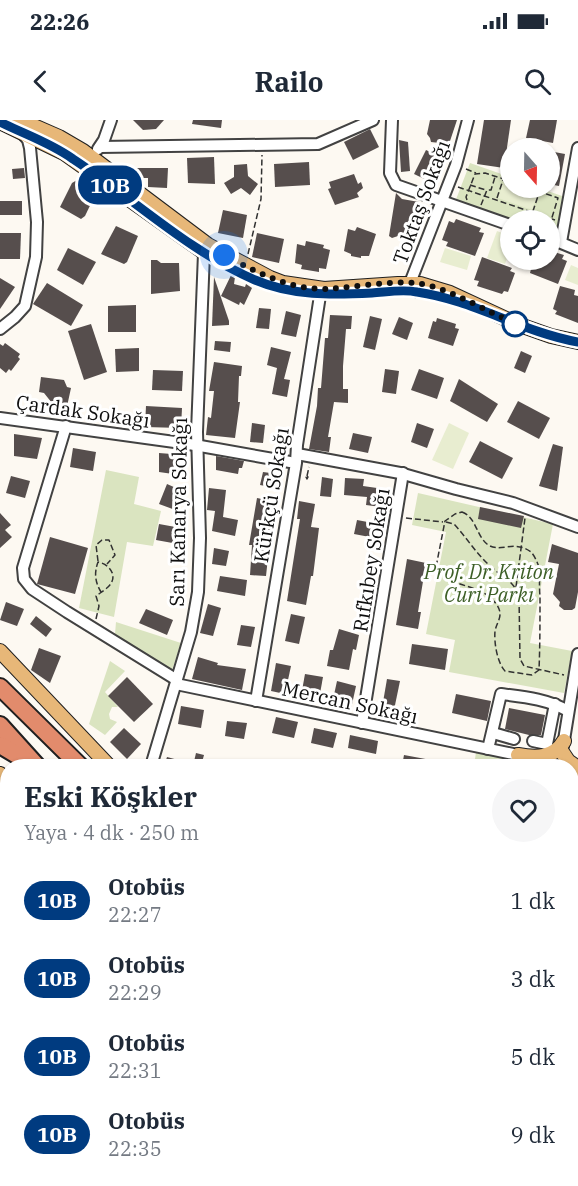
<!DOCTYPE html>
<html lang="tr">
<head>
<meta charset="utf-8">
<style>
	:root { --surface:#fff; --page:#f6f6f7; --text:#1f2937; --muted:#747a83 }
	body { margin:0; font-family:"IBM Plex Serif",serif; background:var(--page); color:var(--text); height:100vh; display:flex; flex-direction:column; font-size:22px; white-space:nowrap }
	* { box-sizing:border-box; margin:0 }
	p { font-size:20px; color:var(--muted) }
	.icon { flex:none; width:33px; height:33px; fill:none; stroke:currentColor; stroke-width:2; stroke-linecap:round; stroke-linejoin:round }
	.map { position:relative; flex:1; overflow:hidden }
	.panel { position:absolute; left:0px; top:639px; width:579px; height:428px; display:flex; flex-direction:column; background:var(--surface); border-radius:24px 24px 0 0; box-shadow:0 2px 4px #0004 }
	.panel>* { flex:none }
	.badge { padding:0 12px; border-radius:20px; font-size:21px; line-height:39px }
	.needle { width:39px; rotate:160deg }
	.buttons { position:absolute; left:500px; top:18px; display:grid; gap:12px }
	.buttons a { display:grid; place-items:center; width:60px; height:60px; border-radius:50%; background:var(--surface); box-shadow:0 2px 4px #0004; font-size:30px }
	.you { position:absolute; width:30px; height:30px; margin:-15px; border:4px solid #fff; border-radius:50%; background:#1a73e8; box-shadow:0 0 0 9px #1a73e833 }
	.map>.badge { position:absolute; translate:-50% -50%; box-shadow:0 0 0 3px #fff }
	.round { display:grid; place-items:center; flex:none; width:63px; height:63px; border-radius:32px; background:var(--page) }
	.head { display:flex; align-items:center; justify-content:space-between; height:102px; padding:0 24px }
	h1 { font-size:28px; font-weight:700; line-height:45px }
	ul { padding:0; list-style:none }
	li { display:flex; align-items:center; gap:18px; height:78px; padding:0 24px }
	li div { flex:1 }
	li b { display:block; font-size:22px }
	li em { font-style:normal }
	li .badge { min-width:66px; font-weight:700; text-align:center }
	.status { display:flex; justify-content:space-between; align-items:center; height:42px; padding:0 30px; background:var(--surface); direction:ltr }
	.status svg { height:16px; fill:currentColor }
	header { display:flex; justify-content:space-between; align-items:center; height:78px; padding:0 24px; background:var(--surface); font-size:27px; font-weight:700 }
	.map>svg:first-child { display:block }
	.green { fill:#dae4c0 }
	.forest { fill:#c1d3a1 }
	.pitch { fill:#e8edd0 }
	.building { fill:#564e4d }
	.lines { fill:none; stroke-linecap:round; stroke-linejoin:round }
	.minor-casing { stroke:#424242; stroke-width:14 }
	.major-casing { stroke:#202020; stroke-width:16 }
	.highway-casing { stroke:#202020; stroke-width:20 }
	.path { stroke:#313131; stroke-width:1.5; stroke-dasharray:6 3; stroke-linecap:butt }
	.minor { stroke:#fff; stroke-width:10 }
	.major { stroke:#e7b778; stroke-width:14 }
	.highway { stroke:#e28b6c; stroke-width:16 }
	.line-casing { stroke:#fff; stroke-width:14 }
	.line { stroke:#003b80; stroke-width:9 }
	.walk { stroke:#0f0f0f; stroke-width:6; stroke-dasharray:0 10.8 }
	.stop-dot { fill:#fff; stroke:#003b80; stroke-width:3 }
	.labels { text-anchor:middle; dominant-baseline:central; stroke-width:6; stroke-linejoin:round; paint-order:stroke }
	.street-label { font-size:20px; fill:#0f0f0f; stroke:#fff }
	.park-label { font-size:20px; font-style:italic; fill:#3d5f27; stroke:#fff }
</style>
</head>
<body>
<div class="status"><b>22:26</b><svg viewBox="0 0 49 12"><path d="M0 12V9h3v3zM5 12V6h3v6zM10 12V3h3v9zM15 12V0h3v12zM26 1h20v11H26zM47 4h2v5h-2z"/></svg></div>
<header><svg class="icon" aria-label="back" viewBox="0 0 24 24"><path d="M15 5l-7 7 7 7"/></svg>Railo<svg class="icon" aria-label="search" viewBox="0 0 24 24"><circle cx="10" cy="10" r="6"/><path d="M15 15l6 6"/></svg></header>
<div class="map">
<svg width="578" height="1066" viewBox="0 0 578 1066">
	<rect width="100%" height="100%" fill="#fdf9f2"/>
	<!-- green -->
	<g class="green">
		<polygon points="470,43 510,57 510,68 539,68 565,77 555,116 549,114 549,100 510,100 455,82"/>
		<polygon points="106,350 139,357 134,384 161,391 153,426 127,422 114,497 79,488"/>
		<polygon points="418,373 553,404 530,523 572,531 564,573 449,552 455,520 426,514 446,412 412,405"/>
		<polygon points="116,502 181,523 172,550 115,514"/>
		<polygon points="110,541 125,551 105,572 118,587 112,587 109,594 110,599 117,602 105,615 89,604"/>
		<polygon points="476,632 515,640 518,646 474,646"/>
		<polygon points="402,1059 423,1059 436,1066 404,1066"/>
	</g>
	<!-- forest -->
	<polygon class="forest" points="578,1017 578,1066 565,1066 557,1059 572,1059 572,1019"/>
	<!-- pitch -->
	<g class="pitch">
		<polygon points="504,60 510,62 510,68 527,68 539,71 532,90 498,78"/>
		<polygon points="497,111 510,116 510,130 505,144 487,138"/>
		<polygon points="445,128 471,136 467,150 440,142"/>
		<polygon points="571,145 578,148 578,165 565,160"/>
		<polygon points="449,303 469,313 453,349 432,340"/>
	</g>
	<!-- building -->
	<g class="building">
		<polygon points="133,0 164,0 156,9 143,10"/>
		<polygon points="193,0 222,0 221,8 192,4"/>
		<polygon points="430,0 457,0 449,24 431,22 430,18 427,14"/>
		<polygon points="484,0 511,0 504,48 477,44"/>
		<polygon points="530,0 557,0 553,23 526,18"/>
		<polygon points="370,9 379,27 353,40 344,22"/>
		<polygon points="399,20 408,22 410,51 401,52"/>
		<polygon points="426,30 447,40 435,64 414,54"/>
		<polygon points="549,31 565,34 559,66 549,64"/>
		<polygon points="214,37 215,64 188,63 187,38"/>
		<polygon points="309,42 310,65 275,67 274,44"/>
		<polygon points="247,44 248,56 258,64 250,75 241,68 231,74 224,63 234,57 234,45"/>
		<polygon points="24,48 25,58 13,59 12,49"/>
		<polygon points="128,48 168,48 167,68 148,67 148,58 138,58"/>
		<polygon points="354,54 358,64 361,62 363,68 357,73 359,77 335,85 328,69 331,68 329,62"/>
		<polygon points="77,60 97,71 85,96 81,99 60,87 72,63"/>
		<polygon points="396,73 402,79 419,82 411,125 398,116 392,118 389,116"/>
		<rect x="0" y="81" width="22" height="14"/>
		<polygon points="223,90 247,95 243,118 218,113"/>
		<polygon points="456,99 481,108 479,112 484,113 475,136 446,126 448,122 442,120 449,101 454,103"/>
		<polygon points="116,106 138,116 127,142 124,144 101,134"/>
		<polygon points="357,107 376,114 369,136 361,136 361,138 351,136 351,134 344,131 348,109 355,111"/>
		<polygon points="0,113 21,113 20,139 0,139"/>
		<polygon points="257,113 284,119 279,143 252,137"/>
		<polygon points="306,121 324,125 323,128 330,130 326,149 319,148 319,152 301,149 302,145 295,143 297,124 305,126"/>
		<polygon points="68,128 96,142 83,165 57,150"/>
		<polygon points="554,132 564,135 562,139 567,141 558,164 530,153 531,149 526,148 528,140 549,140 549,134 552,136"/>
		<polygon points="482,137 512,148 510,151 515,153 508,172 504,171 502,174 477,166 479,161 474,160"/>
		<polygon points="151,140 157,140 161,143 179,143 180,171 151,174"/>
		<polygon points="234,149 236,150 234,164 245,167 246,164 252,168 244,185 240,182 239,185 221,176"/>
		<polygon points="214,157 229,201 229,205 212,206"/>
		<polygon points="0,158 15,167 0,189"/>
		<polygon points="47,163 83,185 71,206 33,184"/>
		<polygon points="560,166 575,170 574,175 578,176 578,203 555,194 557,191 553,189"/>
		<polygon points="136,185 136,212 108,212 108,186"/>
		<polygon points="259,188 271,189 269,209 256,208"/>
		<polygon points="286,191 301,195 296,217 281,214"/>
		<polygon points="330,195 352,196 351,209 346,209 343,246 343,269 348,269 348,283 334,282 328,317 331,317 329,332 309,329 317,286 318,268 321,268 325,218 328,218"/>
		<polygon points="370,196 382,199 375,230 363,227"/>
		<polygon points="399,197 413,203 407,220 392,214"/>
		<polygon points="437,198 456,204 455,208 459,209 453,226 428,218 433,201 436,202"/>
		<polygon points="91,204 107,252 84,260 68,211"/>
		<polygon points="215,221 231,222 230,232 214,230"/>
		<polygon points="5,223 20,234 18,237 20,239 11,251 9,249 6,253 0,248 0,224 3,226"/>
		<polygon points="271,227 291,232 284,259 290,260 287,277 272,274 277,248 267,245"/>
		<polygon points="139,228 139,251 116,252 115,229"/>
		<polygon points="521,231 532,236 525,253 514,248"/>
		<polygon points="214,242 242,246 241,256 239,256 238,282 240,282 235,318 206,315 208,297 211,298 214,271 209,271"/>
		<polygon points="385,249 399,251 396,274 382,272"/>
		<polygon points="419,249 444,258 437,279 411,270"/>
		<polygon points="153,250 183,251 182,271 152,270"/>
		<polygon points="41,257 64,260 67,267 71,268 66,291 51,288 52,283 44,273 39,272"/>
		<polygon points="459,259 498,284 487,302 450,281"/>
		<polygon points="518,281 550,298 539,319 507,302"/>
		<polygon points="146,286 182,288 181,308 145,307"/>
		<polygon points="252,303 265,305 263,323 250,322"/>
		<polygon points="417,303 434,309 427,328 411,322"/>
		<polygon points="353,313 372,317 368,333 349,329"/>
		<polygon points="14,314 42,318 37,339 14,336"/>
		<polygon points="480,321 513,338 502,359 469,342"/>
		<polygon points="553,324 563,327 557,371 539,366"/>
		<polygon points="73,328 96,332 93,351 70,347"/>
		<polygon points="159,333 184,335 180,355 159,352"/>
		<polygon points="216,336 244,341 242,348 239,348 238,354 216,350"/>
		<polygon points="263,352 278,354 276,368 260,365"/>
		<polygon points="11,356 30,361 25,378 6,373"/>
		<polygon points="322,357 333,359 331,377 320,376"/>
		<polygon points="345,358 364,359 363,366 384,369 381,387 366,385 367,377 344,375"/>
		<polygon points="167,364 185,372 178,391 159,384"/>
		<polygon points="209,368 226,370 223,397 238,400 235,416 212,411 215,391 207,390"/>
		<polygon points="257,378 277,382 271,410 266,456 250,455 252,425 249,425"/>
		<polygon points="299,381 315,384 311,407 319,408 313,456 311,456 306,485 287,481 300,399 297,399"/>
		<polygon points="480,387 524,396 521,408 478,399"/>
		<polygon points="0,393 11,405 5,410 12,417 0,428"/>
		<polygon points="357,400 378,404 375,418 354,414"/>
		<polygon points="159,404 181,408 178,424 156,420"/>
		<polygon points="50,417 88,428 75,474 37,464"/>
		<polygon points="552,424 578,433 578,472 575,488 572,490 564,490 559,486 560,482 553,474 559,444 548,442"/>
		<polygon points="214,428 229,431 226,446 212,444"/>
		<polygon points="407,439 426,443 418,492 421,492 418,509 396,505"/>
		<polygon points="220,456 247,460 245,476 217,471"/>
		<polygon points="6,482 24,489 17,506 0,500"/>
		<polygon points="208,484 221,488 213,516 200,513"/>
		<polygon points="146,489 173,500 167,515 139,503"/>
		<polygon points="291,494 305,497 299,524 285,521"/>
		<polygon points="36,496 52,509 46,517 30,504"/>
		<polygon points="241,505 255,507 251,527 237,525"/>
		<polygon points="339,509 359,515 356,530 353,529 349,550 327,546 330,530 333,530"/>
		<polygon points="412,524 448,529 445,550 409,544"/>
		<polygon points="39,528 61,536 50,563 31,550"/>
		<polygon points="198,537 218,543 217,545 246,549 242,570 192,559"/>
		<polygon points="276,543 291,546 285,574 271,571"/>
		<polygon points="305,554 323,557 319,579 301,576"/>
		<polygon points="127,557 153,584 134,602 108,576"/>
		<polygon points="387,559 400,561 394,590 382,588"/>
		<polygon points="337,561 356,566 351,589 332,584"/>
		<polygon points="456,574 491,581 487,601 452,593"/>
		<polygon points="181,586 204,590 201,608 178,604"/>
		<polygon points="509,588 545,595 541,615 529,615 505,609"/>
		<polygon points="276,597 298,602 294,618 272,613"/>
		<polygon points="227,601 247,603 244,619 225,616"/>
		<polygon points="124,608 141,624 127,639 110,622"/>
		<polygon points="314,608 337,613 333,628 311,623"/>
		<polygon points="350,615 378,621 376,634 348,628"/>
		<polygon points="196,633 204,635 201,646 193,646"/>
		<polygon points="404,635 447,643 447,646 402,646"/>
		<polygon points="167,637 193,644 193,646 164,646"/>
		<polygon points="578,769 578,810 572,812 572,770"/>
		<polygon points="578,857 578,869 572,871 572,859"/>
		<polygon points="578,909 578,942 572,944 572,910"/>
		<polygon points="578,963 578,991 575,991 572,964"/>
		<rect x="0" y="975" width="8" height="21"/>
		<polygon points="0,1018 8,1018 8,1059 230,1059 230,1066 0,1066"/>
	</g>
	<g class="lines">
		<!-- minor casing -->
		<g class="minor-casing">
			<g id="minor">
				<polyline points="392,0 390,53 396,65 510,105"/>
				<polyline points="100,27 318,24 373,0"/>
				<polyline points="98,29 104,20 111,0"/>
				<polyline points="549,118 578,130"/>
				<polyline points="561,122 578,28"/>
				<polyline points="418,172 412,169 410,163 456,45 468,0"/>
				<polyline points="0,209 15,197 25,186 36,137 37,102 30,28 28,20 21,12"/>
				<polyline points="0,298 189,324 290,342"/>
				<polyline points="66,306 23,448 24,459 32,469 67,492 177,560"/>
				<polyline points="297,334 400,353 456,369 513,383 578,407"/>
				<polyline points="176,564 518,635"/>
				<polyline points="256,581 296,343 297,325 321,169"/>
				<polyline points="362,603 403,353"/>
				<polyline points="493,613 514,619"/>
				<polyline points="533,621 547,624 555,584"/>
				<polyline points="563,626 578,534"/>
				<path d="M488,629L501,574C525,577 547,579 568,591"/>
				<polyline points="151,646 191,512 198,472 200,418 197,312 204,133 207,126"/>
				<polyline points="0,868 8,862"/>
				<polyline points="0,906 8,906"/>
				<polyline points="0,967 8,967"/>
				<polyline points="0,1004 8,1004"/>
				<polyline points="572,1010 578,1008"/>
			</g>
		</g>
		<!-- major casing -->
		<g class="major-casing">
			<g id="major">
				<polyline points="20,0 59,17 83,31 208,125 270,158 283,163 324,169 398,164 420,164 450,173 517,204 551,216 578,222"/>
				<polyline points="0,2 64,33 205,133"/>
				<polyline points="0,531 109,646"/>
				<polyline points="562,632 568,641 578,648"/>
				<path d="M518,635C535,638 554,639 564,621"/>
				<polyline points="0,654 8,665"/>
				<polyline points="572,660 578,660"/>
				<polyline points="373,1059 376,1066"/>
			</g>
		</g>
		<!-- highway casing -->
		<g class="highway-casing">
			<g id="highway">
				<polyline points="0,567 80,646"/>
				<polyline points="0,605 37,646"/>
				<polyline points="0,625 25,640"/>
				<polyline points="394,1059 397,1066"/>
				<polyline points="445,1059 455,1066"/>
				<polyline points="466,1059 467,1066"/>
				<polyline points="480,1059 489,1066"/>
				<polyline points="514,1059 523,1066"/>
				<polyline points="544,1059 553,1066"/>
			</g>
		</g>
		<!-- path -->
		<g class="path">
			<polyline points="466,49 476,53"/>
			<polyline points="470,65 486,70"/>
			<polyline points="458,67 555,100"/>
			<polyline points="529,68 558,78 549,107"/>
			<polyline points="497,78 503,60"/>
			<polyline points="467,80 466,77 475,54 485,53 510,61"/>
			<polyline points="481,85 487,70 491,70 495,57"/>
			<polyline points="517,97 526,100"/>
			<polyline points="530,100 539,73"/>
			<polyline points="248,134 261,79 262,35"/>
			<polyline points="307,356 309,347"/>
			<polygon points="307,356 308,357 307,359 306,357"/>
			<path d="M462,392C476,397 476,415 487,424C499,434 514,419 531,432C534,435 538,443 539,448C540,457 539,467 540,476C540,501 540,526 539,550L532,555L505,551C497,542 494,523 495,511C497,501 504,496 497,485C480,461 449,470 436,447L445,401L455,394Z"/>
			<polyline points="406,398 443,402"/>
			<path d="M446,402L454,404C466,417 476,433 489,445C501,457 513,459 519,476L520,539L524,546L564,555"/>
			<polyline points="98,441 96,425 102,420 109,420 115,435 107,444"/>
			<polyline points="516,467 525,398"/>
			<path d="M96,499L99,486L96,476C100,473 105,470 108,467C119,457 110,444 98,442C94,453 95,462 101,472"/>
			<polyline points="2,810 8,805"/>
			<polyline points="0,819 5,814"/>
			<polyline points="0,825 2,827 8,822"/>
			<polyline points="572,1022 578,1020"/>
		</g>
		<!-- minor -->
		<use href="#minor" class="minor"/>
		<!-- major -->
		<use href="#major" class="major"/>
		<!-- highway -->
		<use href="#highway" class="highway"/>
	</g>
	<g class="lines">
		<!-- line casing -->
		<g class="line-casing">
			<path id="line" d="M0,2C24,14 51,23 73,39C134,79 188,131 255,160C292,176 332,175 372,173C387,172 403,169 417,172C473,180 522,212 578,222"/>
		</g>
		<!-- line -->
		<use href="#line" class="line"/>
		<!-- walk -->
		<path class="walk" d="M224,135C256,152 290,170 328,169C356,167 387,161 415,163C447,166 486,192 517,204H515"/>
	</g>
	<!-- markers -->
	<circle class="stop-dot" cx="515" cy="204" r="12"/>
	<g class="labels">
		<!-- street labels -->
		<g class="street-label">
			<text transform="translate(421 82) rotate(-70)">Toktaş Sokağı</text>
			<text transform="translate(83 291) rotate(8)">Çardak Sokağı</text>
			<text transform="translate(271 375) rotate(-81)">Kürkçü Sokağı</text>
			<text transform="translate(178 392) rotate(-89)">Sarı Kanarya Sokağı</text>
			<text transform="translate(371 440) rotate(-81)">Rıfkıbey Sokağı</text>
			<text transform="translate(350 582) rotate(12)">Mercan Sokağı</text>
		</g>
		<!-- park labels -->
		<g class="park-label">
			<text x="489" y="451">Prof. Dr. Kriton<tspan x="489" dy="23">Curi Parkı</tspan></text>
		</g>
	</g>
</svg>
<div class="buttons">
<a><svg class="needle" viewBox="-14 -14 28 28"><path d="M0-13l5 13h-10z" fill="#e53935"/><path d="M0 13l5-13h-10z" fill="#747a83"/></svg></a>
<a><svg class="icon" aria-label="locate" viewBox="0 0 24 24"><circle cx="12" cy="12" r="6"/><path d="M12 2v4M12 18v4M2 12h4M18 12h4"/></svg></a>
</div>
<div class="you" style="left:224px;top:135px"></div>
<b class="badge" style="left:110px;top:65px;background:#003b80;color:#fff">10B</b>
<section class="panel">
<div class="head"><div><h1>Eski Köşkler</h1><p>Yaya · 4 dk · 250 m</p></div><a class="round"><svg class="icon" aria-label="heart" viewBox="0 0 24 24"><path d="M12 20l-8-8c-3-5 5-10 8-4 3-6 11-1 8 4z"/></svg></a></div>
<ul>
<li><span class="badge" style="background:#003b80;color:#fff">10B</span><div><b>Otobüs</b><p>22:27</p></div><em>1 dk</em></li>
<li><span class="badge" style="background:#003b80;color:#fff">10B</span><div><b>Otobüs</b><p>22:29</p></div><em>3 dk</em></li>
<li><span class="badge" style="background:#003b80;color:#fff">10B</span><div><b>Otobüs</b><p>22:31</p></div><em>5 dk</em></li>
<li><span class="badge" style="background:#003b80;color:#fff">10B</span><div><b>Otobüs</b><p>22:35</p></div><em>9 dk</em></li>
</ul>
</section>
</div>
</body>
</html>
